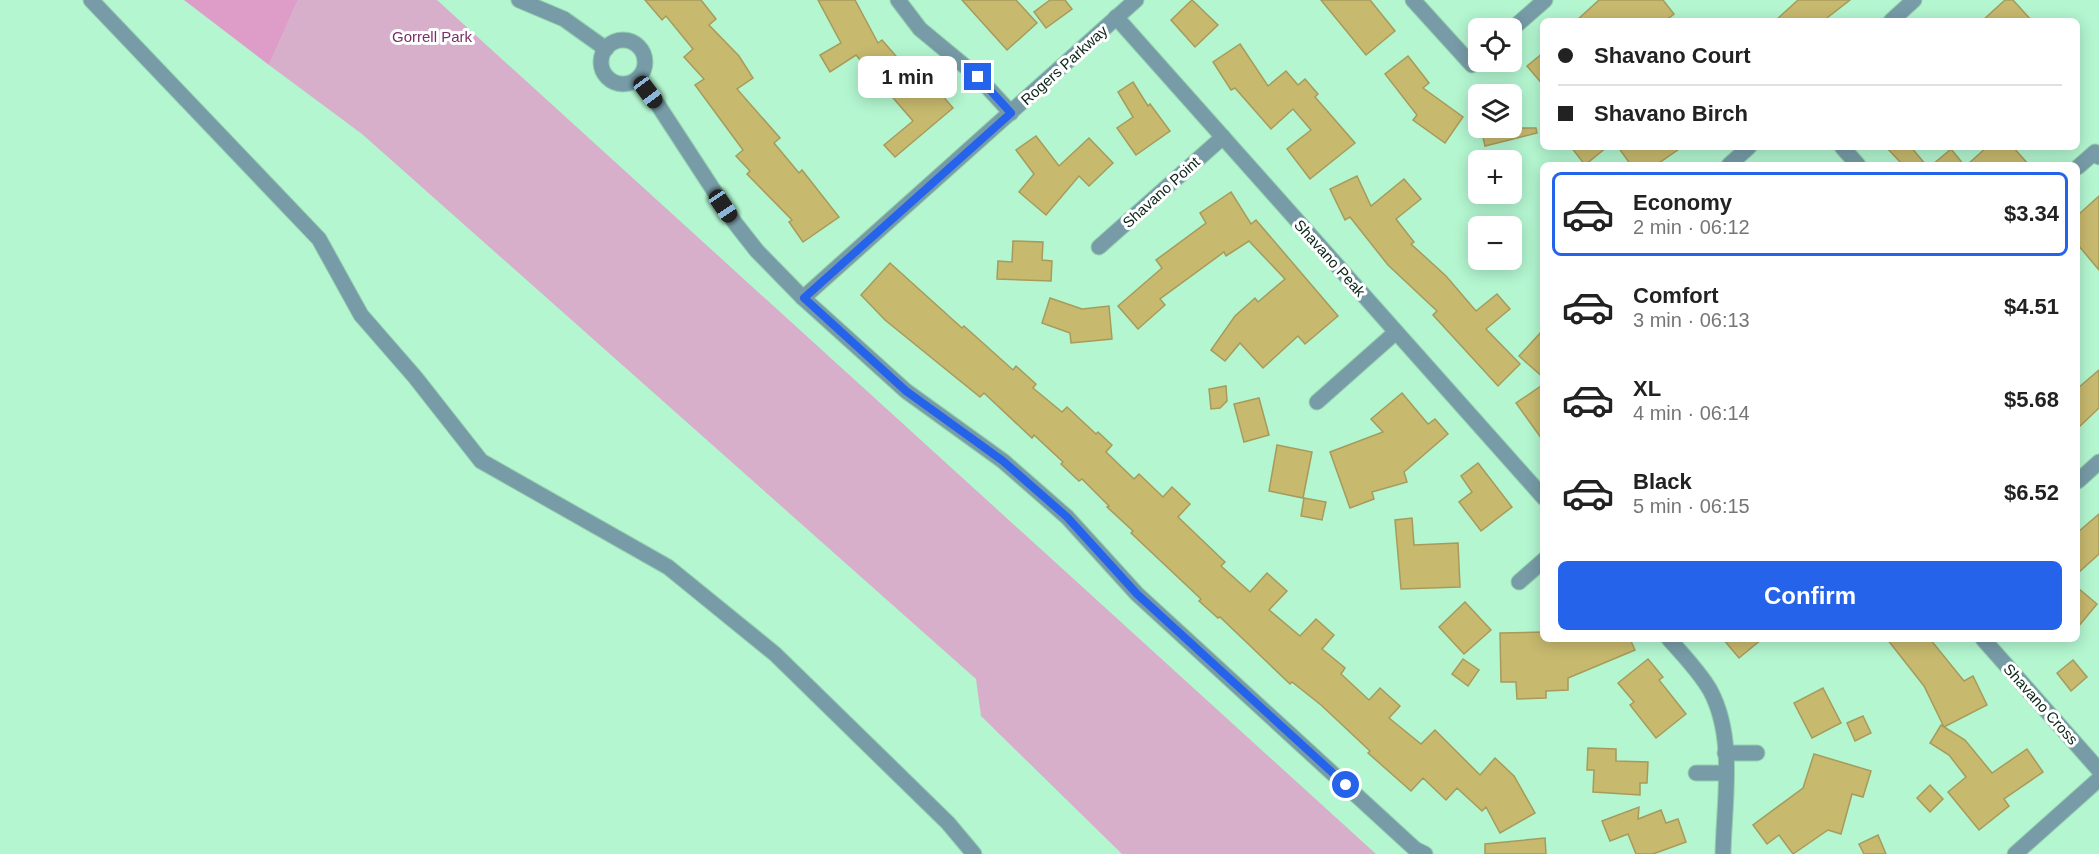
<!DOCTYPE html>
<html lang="en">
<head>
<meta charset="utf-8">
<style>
  :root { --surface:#fff; --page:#f2f2f2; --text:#222; --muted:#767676; --line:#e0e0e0; --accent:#2563eb }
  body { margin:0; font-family:Arial,sans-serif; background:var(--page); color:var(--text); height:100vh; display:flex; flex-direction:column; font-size:22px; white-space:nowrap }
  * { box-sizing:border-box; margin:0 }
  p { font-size:20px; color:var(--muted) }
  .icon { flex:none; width:33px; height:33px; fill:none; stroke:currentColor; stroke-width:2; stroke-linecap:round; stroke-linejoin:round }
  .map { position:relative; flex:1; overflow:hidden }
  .side { position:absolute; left:1540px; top:162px; width:540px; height:480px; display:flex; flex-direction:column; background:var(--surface); border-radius:9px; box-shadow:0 3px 15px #0003 }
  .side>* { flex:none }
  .guide { position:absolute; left:1540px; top:18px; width:540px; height:132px; border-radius:9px; box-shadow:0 3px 15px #0003; display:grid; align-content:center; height:132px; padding:0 18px; background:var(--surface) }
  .controls { position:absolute; left:1468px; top:18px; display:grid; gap:12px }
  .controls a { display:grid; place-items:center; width:54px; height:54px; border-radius:9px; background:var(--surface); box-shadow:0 3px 15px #0003; font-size:30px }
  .end { position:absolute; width:27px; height:27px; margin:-14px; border:8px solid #2563eb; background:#fff; box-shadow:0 0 0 3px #fff }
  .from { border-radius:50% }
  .bubble { position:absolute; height:42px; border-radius:9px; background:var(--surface); box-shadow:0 3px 15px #0003; font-size:20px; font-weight:800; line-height:42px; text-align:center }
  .car { position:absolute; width:18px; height:36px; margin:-18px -9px; border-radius:8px; box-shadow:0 0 4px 2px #0007; background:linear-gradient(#222 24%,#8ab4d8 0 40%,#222 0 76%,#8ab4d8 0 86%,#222 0) }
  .guide b { display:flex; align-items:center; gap:21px; height:57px; font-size:22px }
  .guide b+b { border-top:2px solid var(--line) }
  .guide i { width:15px; height:15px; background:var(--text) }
  ul { padding:10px 0 0; list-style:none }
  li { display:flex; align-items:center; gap:18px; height:84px; margin:0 12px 9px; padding:0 6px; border:3px solid transparent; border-radius:9px }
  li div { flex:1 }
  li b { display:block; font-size:22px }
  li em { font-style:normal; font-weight:800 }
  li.active { border-color:var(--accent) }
  li>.icon { width:54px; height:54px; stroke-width:1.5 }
  .cta { display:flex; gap:12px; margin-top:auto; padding:12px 18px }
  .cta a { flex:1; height:69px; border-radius:9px; background:var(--accent); color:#fff; font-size:24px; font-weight:800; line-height:69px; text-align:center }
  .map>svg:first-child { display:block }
  .green { fill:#d8afca }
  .forest { fill:#de9cc8 }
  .building { fill:#c7b96e; stroke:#a79b5c; stroke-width:1.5 }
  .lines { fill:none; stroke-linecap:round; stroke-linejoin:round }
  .minor-casing { stroke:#94d0af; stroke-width:17 }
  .minor { stroke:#779ca7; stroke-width:15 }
  .route { stroke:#2563eb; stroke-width:8 }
  .labels { text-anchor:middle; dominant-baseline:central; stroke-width:6; stroke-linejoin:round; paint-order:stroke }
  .park-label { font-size:15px; fill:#7a2e66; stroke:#fff }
  .street-label { font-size:15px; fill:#092417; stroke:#fff }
</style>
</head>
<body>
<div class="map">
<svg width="2099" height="854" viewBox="0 0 2099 854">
  <rect width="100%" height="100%" fill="#b3f6d0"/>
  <!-- green -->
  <polygon class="green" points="298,0 437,0 1376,854 1122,854 981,716 976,679 362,134 269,65"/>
  <!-- forest -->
  <polygon class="forest" points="184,0 298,0 269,65"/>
  <!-- building -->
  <g class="building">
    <polygon points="645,0 701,0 716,19 709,25 739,56 753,78 737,89 780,138 774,143 799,173 802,170 839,217 803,242 789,222 792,220 747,174 750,171 736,156 743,150 695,85 704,79 684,57 693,49 666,16 662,20"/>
    <polygon points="818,0 855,0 878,43 882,40 921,85 928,79 953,108 895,157 884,145 913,121 856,55 830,72 820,55 841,43"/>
    <polygon points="962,0 1016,0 1037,23 1007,50"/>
    <polygon points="1050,0 1065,0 1072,9 1046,28 1034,12"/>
    <polygon points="1192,0 1218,25 1195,47 1171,20"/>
    <polygon points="1321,0 1370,0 1395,31 1366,55"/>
    <polygon points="1599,0 1663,0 1674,14 1665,21 1576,21"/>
    <polygon points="1798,0 1850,0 1823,21 1775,21"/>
    <polygon points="2005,0 2013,0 2032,21 1982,21"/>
    <polygon points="1240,44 1268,86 1286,71 1298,85 1305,79 1318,94 1315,97 1355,143 1310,179 1287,149 1311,130 1293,109 1271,129 1235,88 1231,90 1213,62"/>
    <polygon points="1544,52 1544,86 1527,66"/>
    <polygon points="1408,56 1429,83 1423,88 1463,117 1445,143 1413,120 1417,115 1385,74"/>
    <polygon points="1133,82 1148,106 1150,104 1170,131 1136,155 1117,128 1133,117 1118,92"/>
    <polygon points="1481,128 1536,128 1537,133 1485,146"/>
    <polygon points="1036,136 1059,166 1089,138 1113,163 1089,186 1079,176 1046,215 1019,192 1034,174 1016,150"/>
    <polygon points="1571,147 1607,147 1585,165"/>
    <polygon points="1618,147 1682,147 1656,165 1631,165"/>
    <polygon points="1886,147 1911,147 1926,165 1903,165"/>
    <polygon points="1987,147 2013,147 2029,165 1967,165"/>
    <polygon points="1951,149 1964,165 1932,165"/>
    <polygon points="1357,176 1371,206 1404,179 1421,199 1396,219 1414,242 1411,244 1446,276 1476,311 1497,294 1510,309 1486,329 1520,364 1498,386 1433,315 1437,311 1388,265 1350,217 1345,220 1330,189"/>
    <polygon points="1231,192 1251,224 1256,220 1338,316 1305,344 1298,336 1263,368 1240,343 1225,361 1211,350 1235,316 1255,298 1258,302 1285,279 1249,241 1226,256 1224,252 1160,299 1165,305 1138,329 1118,306 1162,268 1156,260 1206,223 1200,213"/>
    <polygon points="2099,196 2099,270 2078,245 2078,215"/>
    <polygon points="1013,241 1043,242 1042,260 1052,261 1051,281 997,279 998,261 1012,262"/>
    <polygon points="890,263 962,328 964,326 1013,370 1016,366 1036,384 1033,388 1062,412 1067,407 1096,434 1098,432 1112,445 1106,452 1134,479 1139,474 1163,497 1172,487 1190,504 1178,517 1225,562 1221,566 1250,592 1267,573 1287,591 1269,610 1300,636 1316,619 1334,635 1322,649 1345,668 1341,674 1369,700 1380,688 1400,706 1389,718 1421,744 1435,730 1480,775 1495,758 1514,776 1535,813 1500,833 1486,807 1482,811 1457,788 1446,800 1423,778 1411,791 1368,753 1370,751 1321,705 1292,682 1290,684 1220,617 1218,618 1199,601 1201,599 1131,533 1133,531 1107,507 1109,506 1082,479 1079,481 1061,464 1063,462 1034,435 1032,438 984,393 980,397 885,320 861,295"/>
    <polygon points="1050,298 1082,309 1109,306 1112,339 1071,343 1070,333 1042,323"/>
    <polygon points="1544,329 1544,378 1519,356"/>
    <polygon points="2099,370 2099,408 2078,428 2078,388"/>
    <polygon points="1544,384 1544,442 1516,403"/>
    <polygon points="1226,386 1227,401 1220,408 1211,409 1209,389"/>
    <polygon points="1402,393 1428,424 1435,419 1448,434 1404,472 1407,482 1372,492 1374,499 1350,508 1330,452 1383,432 1371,419"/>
    <polygon points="1259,398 1269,435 1244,442 1234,404"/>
    <polygon points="1277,445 1312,452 1303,498 1269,491"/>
    <polygon points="1478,463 1512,507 1481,531 1459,502 1472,492 1461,476"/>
    <polygon points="1304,498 1326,502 1322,520 1301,516"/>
    <polygon points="2099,514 2099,554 2078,573 2078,532"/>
    <polygon points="1412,518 1414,545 1458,543 1460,587 1401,589 1395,520"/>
    <polygon points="2078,588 2097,604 2078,627"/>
    <polygon points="1465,602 1491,630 1464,654 1439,627"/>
    <polygon points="1543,632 1543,639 1630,639 1635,650 1568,678 1568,690 1546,691 1546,698 1517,699 1516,682 1501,682 1500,633"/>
    <polygon points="1723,639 1762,639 1739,658"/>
    <polygon points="1887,639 1930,639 1964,681 1973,676 1987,705 1944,727 1924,686"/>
    <polygon points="1463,659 1479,670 1468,686 1452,674"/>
    <polygon points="1648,659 1663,677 1659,680 1686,714 1656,738 1630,705 1634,702 1618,683"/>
    <polygon points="2073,660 2087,677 2071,691 2057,673"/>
    <polygon points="1823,688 1841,723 1812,738 1794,703"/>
    <polygon points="1863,716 1871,733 1855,741 1847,723"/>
    <polygon points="1941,725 1965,740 1992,773 2027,749 2043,772 2004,799 2009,806 1979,830 1948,792 1966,777 1949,755 1930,743"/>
    <polygon points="1588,748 1616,749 1616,761 1648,762 1647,783 1640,783 1640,795 1593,792 1594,770 1587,770"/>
    <polygon points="1814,754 1871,771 1863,797 1852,794 1841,834 1828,830 1793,854 1779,835 1767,844 1753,825 1803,788"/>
    <polygon points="1930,785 1943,799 1930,812 1917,798"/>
    <polygon points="1639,807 1638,819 1661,810 1666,823 1678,819 1686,842 1653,854 1636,854 1628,834 1610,841 1602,821"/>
    <polygon points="1878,835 1886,854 1864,854 1859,844"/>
    <polygon points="1545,838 1546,854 1485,854 1485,844"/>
  </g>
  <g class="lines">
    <defs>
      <g id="minor">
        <polyline points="91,0 319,239 361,315 415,377 481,461 668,567 775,654 948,823 974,854"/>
        <polyline points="519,0 564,19 606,49"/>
        <polyline points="898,0 920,29 978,77 1011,113"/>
        <polyline points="1413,0 1472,65 1479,59"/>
        <polyline points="1116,17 1544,498"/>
        <polyline points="1891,21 1914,0"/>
        <polyline points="1512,29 1545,0"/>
        <circle cx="623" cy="62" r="22"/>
        <polyline points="638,79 658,105 735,223 757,251 803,298 906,391 1003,461 1067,517 1137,594 1415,849 1425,854"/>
        <polyline points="1842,147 1858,165"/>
        <polyline points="1729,165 1749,147"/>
        <polyline points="2078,167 2095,152 2099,157"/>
        <polyline points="1099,247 1223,137"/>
        <polyline points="803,298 1136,0"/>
        <polyline points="1317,402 1396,332"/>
        <polyline points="2078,481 2099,462"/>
        <polyline points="1519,582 1544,560"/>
        <path d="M1669 639C1683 655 1699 671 1710 690 1736 738 1724 801 1723 854"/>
        <polyline points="1983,639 2099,770"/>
        <polyline points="1725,753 1757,753"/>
        <polyline points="1696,773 1725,773"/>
        <polyline points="2015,854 2099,779"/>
      </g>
    </defs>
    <!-- minor casing -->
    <use href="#minor" class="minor-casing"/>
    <!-- minor -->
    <use href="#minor" class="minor"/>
  </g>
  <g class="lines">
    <!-- route -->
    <polyline class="route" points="978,77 1011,113 804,298 906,391 1003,461 1067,517 1137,594 1346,785"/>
  </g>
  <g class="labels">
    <!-- park labels -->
    <g class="park-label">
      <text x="432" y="36">Gorrell Park</text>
    </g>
    <!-- street labels -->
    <g class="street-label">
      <text transform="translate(1064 65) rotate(-42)">Rogers Parkway</text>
      <text transform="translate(1161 192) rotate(-42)">Shavano Point</text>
      <text transform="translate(1330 258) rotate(48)">Shavano Peak</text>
      <text transform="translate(2041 704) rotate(48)">Shavano Cross</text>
    </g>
  </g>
</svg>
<div class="controls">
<a><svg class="icon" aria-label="locate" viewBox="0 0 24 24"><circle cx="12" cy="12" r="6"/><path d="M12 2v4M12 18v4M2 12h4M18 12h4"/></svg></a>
<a><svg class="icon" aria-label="layers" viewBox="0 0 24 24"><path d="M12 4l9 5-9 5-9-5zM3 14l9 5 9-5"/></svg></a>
<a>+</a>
<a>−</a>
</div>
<i class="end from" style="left:1346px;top:785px"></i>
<i class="end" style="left:978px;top:77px"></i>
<div class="bubble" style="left:858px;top:56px;width:99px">1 min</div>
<i class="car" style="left:648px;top:92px;rotate:143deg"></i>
<i class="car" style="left:723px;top:206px;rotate:146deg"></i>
<div class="guide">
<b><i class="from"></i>Shavano Court</b>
<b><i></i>Shavano Birch</b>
</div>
<section class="side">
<ul>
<li class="active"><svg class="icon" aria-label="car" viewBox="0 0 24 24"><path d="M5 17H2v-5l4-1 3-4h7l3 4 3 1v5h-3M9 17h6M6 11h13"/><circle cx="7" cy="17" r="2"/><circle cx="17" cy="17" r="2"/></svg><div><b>Economy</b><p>2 min · 06:12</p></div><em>$3.34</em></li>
<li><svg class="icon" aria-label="car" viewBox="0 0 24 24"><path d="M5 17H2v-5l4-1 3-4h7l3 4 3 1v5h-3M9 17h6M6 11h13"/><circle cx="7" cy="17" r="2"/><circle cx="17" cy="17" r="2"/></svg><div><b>Comfort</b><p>3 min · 06:13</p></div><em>$4.51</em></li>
<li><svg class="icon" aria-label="car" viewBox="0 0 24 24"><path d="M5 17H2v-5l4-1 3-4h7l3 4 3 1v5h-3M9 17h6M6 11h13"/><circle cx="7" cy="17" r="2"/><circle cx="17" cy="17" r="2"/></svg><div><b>XL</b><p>4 min · 06:14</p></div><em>$5.68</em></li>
<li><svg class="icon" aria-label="car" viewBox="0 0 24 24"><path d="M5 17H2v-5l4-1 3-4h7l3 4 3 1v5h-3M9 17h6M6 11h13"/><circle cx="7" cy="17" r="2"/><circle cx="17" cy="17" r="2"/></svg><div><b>Black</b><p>5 min · 06:15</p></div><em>$6.52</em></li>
</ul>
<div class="cta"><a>Confirm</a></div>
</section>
</div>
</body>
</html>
